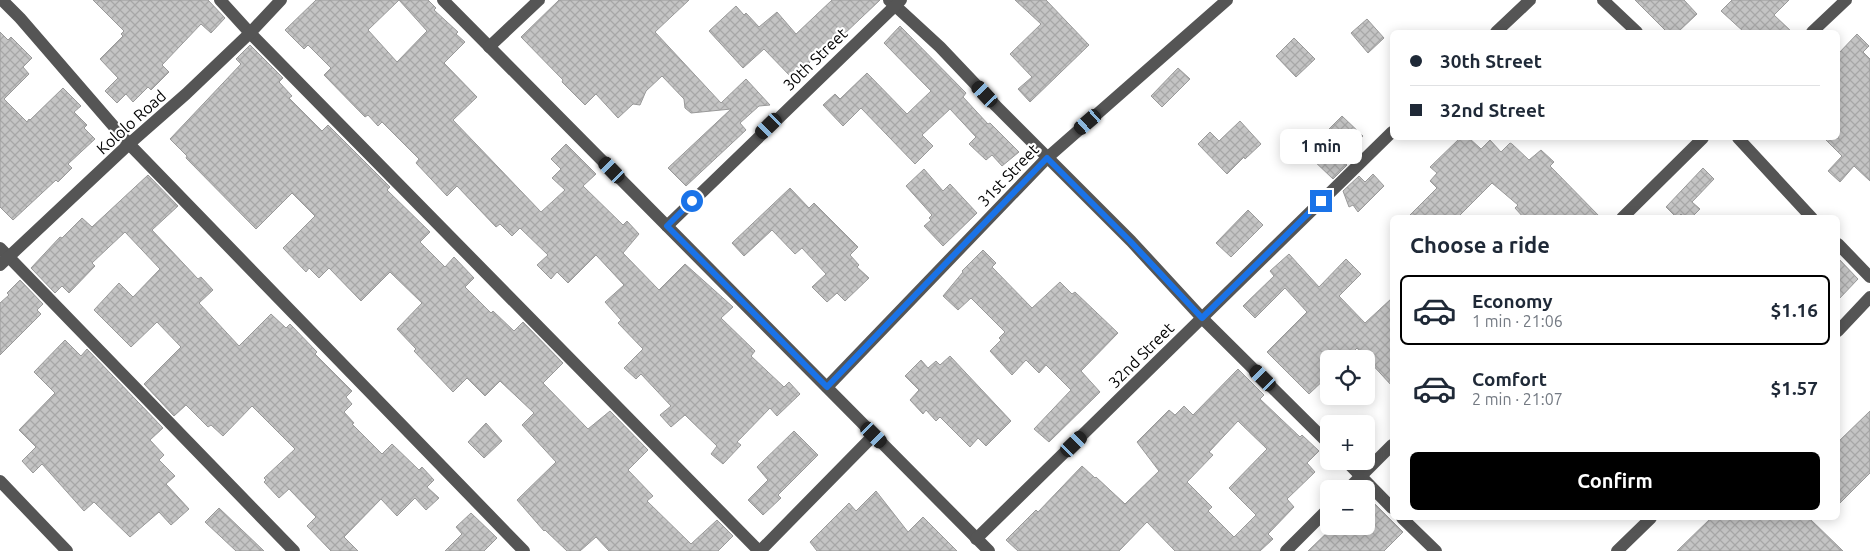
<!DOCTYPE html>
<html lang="en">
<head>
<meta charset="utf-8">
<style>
  :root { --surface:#fff; --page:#f6f6f7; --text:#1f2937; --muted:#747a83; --line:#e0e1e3; --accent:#000 }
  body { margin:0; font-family:Ubuntu,sans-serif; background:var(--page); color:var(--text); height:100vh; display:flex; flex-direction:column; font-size:19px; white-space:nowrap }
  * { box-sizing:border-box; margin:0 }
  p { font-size:16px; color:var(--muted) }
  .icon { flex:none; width:28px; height:28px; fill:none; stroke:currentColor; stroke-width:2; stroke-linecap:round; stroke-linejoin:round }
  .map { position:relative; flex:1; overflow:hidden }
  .panel { position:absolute; left:1390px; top:215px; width:450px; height:305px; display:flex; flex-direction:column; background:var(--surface); border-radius:8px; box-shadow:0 2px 12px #0003 }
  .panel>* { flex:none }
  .banner { position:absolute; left:1390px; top:30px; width:450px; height:110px; border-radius:8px; box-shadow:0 2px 12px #0003; display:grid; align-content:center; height:110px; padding:0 20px; background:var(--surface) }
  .fabs { position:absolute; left:1320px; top:350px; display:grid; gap:10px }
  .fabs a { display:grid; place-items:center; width:55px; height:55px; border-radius:8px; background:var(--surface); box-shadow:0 2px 12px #0003; font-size:25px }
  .end { position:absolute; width:22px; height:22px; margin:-11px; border:6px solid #1a73e8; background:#fff; box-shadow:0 0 0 2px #fff }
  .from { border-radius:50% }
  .bubble { position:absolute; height:35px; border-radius:8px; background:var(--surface); box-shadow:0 2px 12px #0003; font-size:16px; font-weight:700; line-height:35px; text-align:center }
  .car { position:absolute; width:15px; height:30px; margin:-15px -8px; border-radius:6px; box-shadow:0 0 4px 1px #0007; background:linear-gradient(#222 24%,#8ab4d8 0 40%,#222 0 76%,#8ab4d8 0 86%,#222 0) }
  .banner b { display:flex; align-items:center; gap:18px; height:48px; font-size:19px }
  .banner b+b { border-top:1px solid var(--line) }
  .banner i { width:12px; height:12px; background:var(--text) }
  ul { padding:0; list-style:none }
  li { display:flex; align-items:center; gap:15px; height:70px; margin:0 10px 8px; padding:0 10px; border:2px solid transparent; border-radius:8px }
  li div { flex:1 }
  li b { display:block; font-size:19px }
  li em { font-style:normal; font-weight:700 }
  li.current { border-color:var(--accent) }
  li>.icon { width:45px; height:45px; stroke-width:1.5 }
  h2 { padding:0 20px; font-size:22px; line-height:60px }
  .button { display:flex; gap:10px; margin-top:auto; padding:10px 20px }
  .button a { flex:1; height:58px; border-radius:8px; background:var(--accent); color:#fff; font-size:20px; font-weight:700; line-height:58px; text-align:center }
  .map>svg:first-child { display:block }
  .building { fill:url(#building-cross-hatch); stroke:#999; fill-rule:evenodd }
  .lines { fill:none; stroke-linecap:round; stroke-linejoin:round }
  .minor { stroke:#555; stroke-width:12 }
  .route { stroke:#1a73e8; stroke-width:6 }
  .labels { text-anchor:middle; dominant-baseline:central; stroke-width:4.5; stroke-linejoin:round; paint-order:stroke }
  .street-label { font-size:16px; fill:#000; stroke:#fff }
</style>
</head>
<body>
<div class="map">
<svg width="1870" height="551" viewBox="0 0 1870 551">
  <defs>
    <pattern id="building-cross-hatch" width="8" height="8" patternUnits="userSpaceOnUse" patternTransform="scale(1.25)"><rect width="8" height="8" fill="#c4c4c4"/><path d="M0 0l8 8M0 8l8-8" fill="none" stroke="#a7a7a7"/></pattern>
  </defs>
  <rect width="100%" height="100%" fill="#fff"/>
  <!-- building -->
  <g class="building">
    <polygon points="93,0 208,0 225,18 211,33 201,24 162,65 169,72 151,90 148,87 133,102 126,94 117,103 105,91 118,78 100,59 123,36 121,34 124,31"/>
    <path d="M316 0H428L436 8 434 10 458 32 456 34 465 42 444 63 477 97 453 120 541 212 565 190 552 178 561 169 551 159 566 144 596 174 583 186 623 225 627 221 639 234 623 253 659 290 685 264 733 307 721 318 755 351 751 356 784 387 789 382 800 394 777 416 770 408 737 442 741 445 723 464 711 454 717 446 685 415 671 427 660 415 671 406 641 374 636 379 624 368 643 349 618 323 621 320 605 302 624 285 596 255 568 283 557 272 551 279 537 265 548 255 520 228 512 236 500 224 496 227 457 186 447 196 416 163 419 159 382 122 378 126 368 115 365 117 324 75 331 68 308 45 304 49 285 30ZM399 0 427 31 397 62 368 30Z"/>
    <polygon points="559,0 689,0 655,32 721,103 746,79 770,105 759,106 740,123 746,130 686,186 668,168 731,109 691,113 685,108 684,99 662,76 646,91 640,105 633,104 618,118 596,94 585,105 562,82 563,80 521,37"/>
    <polygon points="832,0 880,0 822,55 820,52 793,79 764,49 743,68 709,31 736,6 744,15 746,13 759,27 777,12 796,34"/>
    <polygon points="1015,0 1046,0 1089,45 1030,102 1018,89 1032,77 1010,54 1041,24"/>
    <polygon points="1635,0 1684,0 1697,14 1678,32 1667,32"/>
    <polygon points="1732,0 1789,0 1774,15 1792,32 1744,32 1721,11"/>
    <polygon points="1367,19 1384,38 1368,53 1351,33"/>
    <polygon points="900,26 966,93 963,97 988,124 990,123 1019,152 1002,166 992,155 986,160 969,144 976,137 950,109 922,135 933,146 915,164 861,108 843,126 823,105 835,94 840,99 867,73 907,114 931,91 884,43"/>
    <polygon points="0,32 8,40 11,37 32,58 23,67 29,74 4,99 27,122 29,119 30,120 63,88 81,106 74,112 87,125 84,128 95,139 68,164 72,168 58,182 56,180 13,220 0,207"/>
    <polygon points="1857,34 1869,46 1863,52 1870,59 1870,181 1854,166 1840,182 1828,171 1842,156 1824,138 1838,138 1838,54"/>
    <polygon points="1294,38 1315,59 1296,77 1276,56"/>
    <polygon points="250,45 283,78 279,82 292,96 289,98 322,131 328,125 390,187 387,190 430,232 420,242 445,267 454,257 474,278 465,287 491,313 493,311 514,331 523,322 563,363 543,383 588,429 610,411 648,450 628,470 653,496 647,501 691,544 717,520 733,536 718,551 609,551 596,537 580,551 567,551 545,530 544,531 517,500 556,462 522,425 534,413 500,381 485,396 467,378 453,392 414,351 416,349 397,329 422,303 390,272 361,301 329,268 319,278 309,268 306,272 283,248 315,216 292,193 256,229 186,158 187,156 170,139 241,64 236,59"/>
    <polygon points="1178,68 1190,79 1162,107 1151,96"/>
    <polygon points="1342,116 1363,136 1341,159 1347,165 1333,179 1310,157 1327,139 1323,135"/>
    <polygon points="1240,121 1261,144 1245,159 1244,157 1227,174 1198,144 1210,132 1219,141"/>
    <polygon points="1460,138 1469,138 1481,149 1490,140 1501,152 1510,143 1512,144 1529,160 1541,150 1554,162 1550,166 1601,218 1524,218 1515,208 1518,205 1492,183 1457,218 1407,218 1437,188 1430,181 1437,173 1430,167"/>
    <polygon points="1703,168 1714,179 1692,202 1700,209 1691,218 1685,218 1681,214 1677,218 1666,207"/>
    <polygon points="924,169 943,191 950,184 977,213 943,246 924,226 931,220 929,218 932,215 906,186"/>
    <polygon points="1373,174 1384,186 1358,212 1353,205 1349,207 1343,191 1359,176 1365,182"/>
    <polygon points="148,175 178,206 152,230 198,279 201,277 213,290 199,303 239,346 271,314 286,328 290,324 317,352 315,354 352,391 346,397 352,404 344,412 354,423 352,424 382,454 392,444 419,470 422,467 434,480 427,487 439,498 426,510 415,498 397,516 381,499 344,537 358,551 331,551 307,526 316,517 289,489 279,498 264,482 266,480 264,478 295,449 252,406 223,436 211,425 208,427 186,405 174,416 144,384 181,347 157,322 131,347 94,310 119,283 133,297 160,269 125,232 92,263 95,266 69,293 62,286 55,293 31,268 60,237 62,238 82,218 92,227"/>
    <polygon points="790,188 809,208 814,203 858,247 850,255 859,265 857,267 869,278 845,301 837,293 827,302 812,287 826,274 802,248 795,254 772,230 744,256 732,243"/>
    <polygon points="1248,210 1263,225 1231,257 1216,243"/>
    <polygon points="983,250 996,263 992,267 1032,308 1060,282 1072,294 1075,292 1118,333 1081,371 1100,392 1049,442 1034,429 1071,390 1046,365 1039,373 1026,360 1012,375 990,351 1001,340 999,338 1005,332 971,298 958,310 943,296 963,272 962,271"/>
    <polygon points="1289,254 1319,287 1346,259 1361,274 1339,296 1365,323 1392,298 1392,386 1357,348 1346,359 1329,359 1329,375 1309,394 1267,352 1307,312 1285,288 1255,318 1243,306 1274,276 1270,271"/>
    <polygon points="1838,258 1858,279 1838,300"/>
    <polygon points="20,280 43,304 37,310 41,314 0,355 0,303 9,295 7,293"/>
    <polygon points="65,340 81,356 87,349 163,428 150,440 164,455 159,460 175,476 166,484 189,509 171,525 159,512 130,537 94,502 84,511 42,464 33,473 22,461 36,447 19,430 55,393 34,372"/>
    <polygon points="950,356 1011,421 986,446 978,438 970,447 940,417 936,421 926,410 923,414 910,400 919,390 905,376 921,360 928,368 936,361 940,365"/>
    <path d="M1238 369 1264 395 1260 399 1300 437 1302 435 1319 451 1307 463 1315 472 1287 499 1294 507 1268 534 1273 539 1260 551H1175L1147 522 1119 551H1018L1006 540 1036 510 1038 512 1082 466 1095 478 1096 477 1125 504 1159 471 1137 442 1169 410 1175 415 1184 406 1193 415ZM1238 421 1267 449 1229 488 1256 515 1234 537 1208 511 1212 507 1187 482 1213 455 1209 452Z"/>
    <polygon points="1870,411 1870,473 1838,505 1838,442"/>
    <polygon points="486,423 502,441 484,458 468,442"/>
    <polygon points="794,431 818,455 778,495 781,498 763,515 748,500 768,480 757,467"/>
    <polygon points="876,491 908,532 923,517 957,551 817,551 810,542 849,503 856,511"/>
    <polygon points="1366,495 1403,532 1384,551 1308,551 1334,526 1366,526"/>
    <polygon points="219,508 264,551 236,551 205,522"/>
    <polygon points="471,513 497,538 484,551 445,551 462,534 456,527"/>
    <polygon points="1711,518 1809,518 1843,551 1677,551"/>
  </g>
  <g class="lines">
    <!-- minor -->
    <g class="minor">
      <polyline points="2,0 20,18 129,144 524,551"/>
      <polyline points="220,0 250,33 759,551"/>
      <polyline points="443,0 989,551"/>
      <polyline points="889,0 940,47 996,106 1131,241 1202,318 1329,444"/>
      <polyline points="1603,0 1637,32"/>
      <polyline points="1496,32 1530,0"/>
      <polyline points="1812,32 1846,0"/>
      <polyline points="489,47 539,0"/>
      <polyline points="1738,138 1812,218"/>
      <polyline points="1622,218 1703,138"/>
      <polyline points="667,226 901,0"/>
      <polyline points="1838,244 1870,277"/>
      <polyline points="0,248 294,551"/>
      <polyline points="0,265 129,144 186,94 250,33 281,0"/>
      <polyline points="1838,331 1870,297"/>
      <polyline points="827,387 1047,158 1227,0"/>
      <polyline points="1346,461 1392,508"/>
      <polyline points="0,481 67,551"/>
      <polyline points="1348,489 1392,445"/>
      <polyline points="1402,518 1436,551"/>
      <polyline points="976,539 1392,132"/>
      <polyline points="760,551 874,435"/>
      <polyline points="1286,551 1329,508"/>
      <polyline points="1617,551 1651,518"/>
    </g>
  </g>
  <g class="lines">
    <!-- route -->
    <polyline class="route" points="692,201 667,226 827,387 1047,158 1130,241 1202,318 1321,201"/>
  </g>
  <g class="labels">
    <!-- street labels -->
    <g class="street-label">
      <text transform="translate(815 59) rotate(-44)">30th Street</text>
      <text transform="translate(131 122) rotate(-42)">Kololo Road</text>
      <text transform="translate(1008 175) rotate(-46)">31st Street</text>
      <text transform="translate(1141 355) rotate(-45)">32nd Street</text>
    </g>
  </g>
</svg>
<div class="fabs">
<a><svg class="icon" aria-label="locate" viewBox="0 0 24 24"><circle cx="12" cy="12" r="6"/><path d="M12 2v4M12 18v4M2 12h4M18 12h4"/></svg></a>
<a>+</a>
<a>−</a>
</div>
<i class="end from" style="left:692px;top:201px"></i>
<i class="end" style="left:1321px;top:201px"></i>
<div class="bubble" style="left:1280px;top:129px;width:82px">1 min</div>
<i class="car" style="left:985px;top:94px;rotate:317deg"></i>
<i class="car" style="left:1088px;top:122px;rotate:229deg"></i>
<i class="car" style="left:769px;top:126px;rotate:226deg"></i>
<i class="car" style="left:612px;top:170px;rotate:316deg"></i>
<i class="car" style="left:1263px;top:378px;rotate:315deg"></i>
<i class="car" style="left:874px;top:435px;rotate:135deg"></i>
<i class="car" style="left:1074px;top:444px;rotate:46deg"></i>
<div class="banner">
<b><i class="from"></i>30th Street</b>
<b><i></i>32nd Street</b>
</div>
<section class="panel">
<h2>Choose a ride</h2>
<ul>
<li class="current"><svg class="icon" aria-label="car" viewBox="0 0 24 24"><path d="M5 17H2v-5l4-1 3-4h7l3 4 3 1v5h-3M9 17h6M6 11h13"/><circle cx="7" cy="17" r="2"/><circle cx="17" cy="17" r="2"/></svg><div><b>Economy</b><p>1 min · 21:06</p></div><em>$1.16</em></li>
<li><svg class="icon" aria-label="car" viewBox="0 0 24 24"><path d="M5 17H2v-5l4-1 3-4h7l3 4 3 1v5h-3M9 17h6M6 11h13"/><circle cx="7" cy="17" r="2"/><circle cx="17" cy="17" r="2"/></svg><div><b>Comfort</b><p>2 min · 21:07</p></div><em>$1.57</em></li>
</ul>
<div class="button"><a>Confirm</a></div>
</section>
</div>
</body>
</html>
